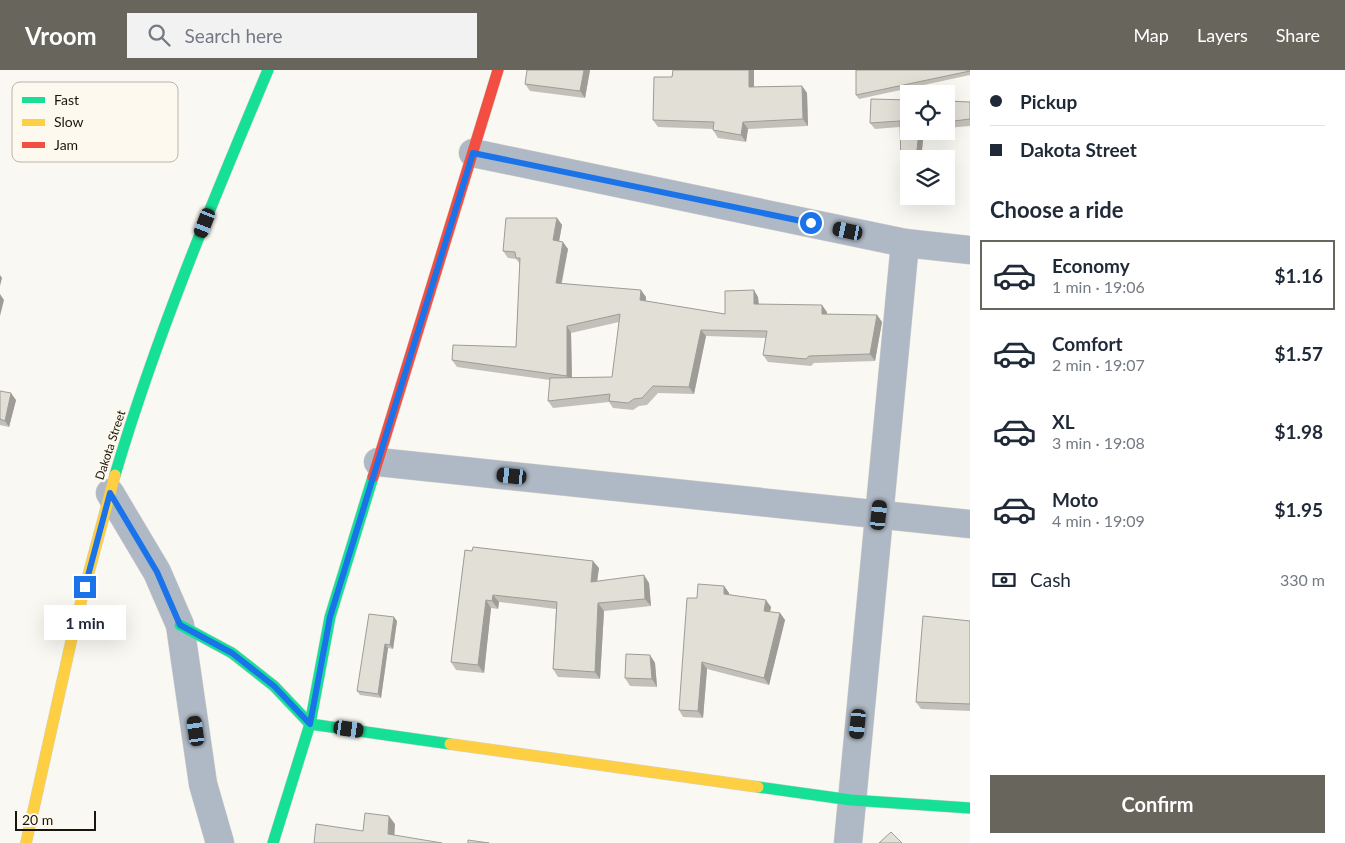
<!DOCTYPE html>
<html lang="en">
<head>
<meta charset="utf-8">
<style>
  :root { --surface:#fff; --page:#f2f2f3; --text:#1f2937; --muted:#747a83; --line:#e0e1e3; --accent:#68655c }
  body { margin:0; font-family:Lato,sans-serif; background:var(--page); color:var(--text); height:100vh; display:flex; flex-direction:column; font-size:19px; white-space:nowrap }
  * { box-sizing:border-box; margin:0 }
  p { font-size:16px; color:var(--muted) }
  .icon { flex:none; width:28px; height:28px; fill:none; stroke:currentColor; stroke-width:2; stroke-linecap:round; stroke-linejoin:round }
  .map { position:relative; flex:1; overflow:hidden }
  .side { display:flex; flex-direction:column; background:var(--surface); width:375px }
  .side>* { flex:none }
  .top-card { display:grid; align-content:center; height:110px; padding:0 20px; background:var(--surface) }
  .tools { position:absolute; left:900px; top:15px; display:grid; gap:10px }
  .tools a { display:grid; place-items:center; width:55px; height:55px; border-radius:0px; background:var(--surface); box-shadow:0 5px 20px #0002; font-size:25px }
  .scale { position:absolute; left:15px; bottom:12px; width:81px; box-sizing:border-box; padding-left:5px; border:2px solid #1a160c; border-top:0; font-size:14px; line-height:18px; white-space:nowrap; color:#1a160c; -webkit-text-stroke:4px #fef9ee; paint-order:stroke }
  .end { position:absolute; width:22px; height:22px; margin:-11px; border:6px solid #1a73e8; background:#fff; box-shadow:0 0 0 2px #fff }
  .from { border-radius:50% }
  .bubble { position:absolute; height:35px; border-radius:0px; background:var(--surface); box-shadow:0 5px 20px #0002; font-size:16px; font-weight:700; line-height:35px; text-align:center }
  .car { position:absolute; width:15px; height:30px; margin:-15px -8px; border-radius:6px; box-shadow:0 0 4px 1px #0007; background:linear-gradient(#222 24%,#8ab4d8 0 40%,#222 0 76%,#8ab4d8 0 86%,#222 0) }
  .top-card b { display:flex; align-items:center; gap:18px; height:48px; font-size:19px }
  .top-card b+b { border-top:1px solid var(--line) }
  .top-card i { width:12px; height:12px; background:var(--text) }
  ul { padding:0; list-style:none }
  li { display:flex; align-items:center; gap:15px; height:70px; margin:0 10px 8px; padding:0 10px; border:2px solid transparent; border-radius:0px }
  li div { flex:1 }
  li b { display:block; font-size:19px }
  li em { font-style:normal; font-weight:700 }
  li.on { border-color:var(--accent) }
  li>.icon { width:45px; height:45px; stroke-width:1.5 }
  h2 { padding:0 20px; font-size:22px; line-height:60px }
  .pay { display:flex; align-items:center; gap:12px; height:55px; padding:0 20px; font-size:19px }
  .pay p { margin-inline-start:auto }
  .primary-button { display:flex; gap:10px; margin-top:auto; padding:10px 20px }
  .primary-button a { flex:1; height:58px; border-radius:0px; background:var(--accent); color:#fff; font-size:20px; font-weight:700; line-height:58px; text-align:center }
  header { display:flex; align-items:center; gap:30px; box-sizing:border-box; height:70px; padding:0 25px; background:var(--accent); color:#fff }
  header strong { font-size:24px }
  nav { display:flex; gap:28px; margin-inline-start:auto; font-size:18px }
  .search { width:350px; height:45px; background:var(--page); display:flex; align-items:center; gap:12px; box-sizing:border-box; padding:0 18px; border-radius:0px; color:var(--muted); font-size:19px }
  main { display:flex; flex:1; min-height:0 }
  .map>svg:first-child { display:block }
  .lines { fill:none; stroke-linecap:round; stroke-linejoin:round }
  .street-casing { stroke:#d5d3ce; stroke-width:29 }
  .fast-casing { stroke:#d5d3ce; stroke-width:12 }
  .slow-casing { stroke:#d5d3ce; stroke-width:12 }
  .jam-casing { stroke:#d5d3ce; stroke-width:12 }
  .street { stroke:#afb9c5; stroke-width:28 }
  .fast { stroke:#16e098; stroke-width:11 }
  .slow { stroke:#ffcf43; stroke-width:11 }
  .jam { stroke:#f24e42; stroke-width:11 }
  .wall { fill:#c2c0b9; fill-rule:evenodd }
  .shaded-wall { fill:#9e9c96 }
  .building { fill:#e2dfd7; stroke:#9e9c96 }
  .route { stroke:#1a73e8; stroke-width:6 }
  .labels { text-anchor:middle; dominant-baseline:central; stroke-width:5; stroke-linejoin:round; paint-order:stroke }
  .street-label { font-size:12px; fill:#1a160c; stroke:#fef9ee }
  .key { fill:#fef9ee; stroke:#bab5aa; stroke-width:1 }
  .key-label { font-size:14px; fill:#1a160c }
</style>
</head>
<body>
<header>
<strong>Vroom</strong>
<div class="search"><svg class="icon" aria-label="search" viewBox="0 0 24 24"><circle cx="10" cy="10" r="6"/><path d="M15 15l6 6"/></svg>Search here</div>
<nav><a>Map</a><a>Layers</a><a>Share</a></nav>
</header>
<main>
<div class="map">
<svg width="970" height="773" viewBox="0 0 970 773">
  <rect width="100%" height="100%" fill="#faf8f2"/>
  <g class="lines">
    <defs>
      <g id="street">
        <polyline points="473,83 905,173 970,180"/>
        <polyline points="378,392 970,454"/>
        <polyline points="110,423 157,502 180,555 203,714 220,773"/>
        <polyline points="848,773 905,173"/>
      </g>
      <g id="fast">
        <path d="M115 405C156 266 212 133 268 0"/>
        <polyline points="180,555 232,583 274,616 310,654 450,674"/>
        <polyline points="758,717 851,730 970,738"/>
        <polyline points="273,773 310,654 330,547 373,407"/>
      </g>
      <g id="slow">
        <polyline points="450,674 758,717"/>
        <polyline points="26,773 75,554 115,405"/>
      </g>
      <polyline id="jam" points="373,407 498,0"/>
    </defs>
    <!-- street casing -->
    <use href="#street" class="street-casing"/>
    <!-- fast casing -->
    <use href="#fast" class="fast-casing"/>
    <!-- slow casing -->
    <use href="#slow" class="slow-casing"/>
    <!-- jam casing -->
    <use href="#jam" class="jam-casing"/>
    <!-- street -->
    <use href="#street" class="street"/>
    <!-- fast -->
    <use href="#fast" class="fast"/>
    <!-- slow -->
    <use href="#slow" class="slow"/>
    <!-- jam -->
    <use href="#jam" class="jam"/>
  </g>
  <!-- wall -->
  <g class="wall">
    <polygon points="590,0 585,28 530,21 525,14"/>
    <polygon points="673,0 754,0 754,17 802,16 807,23 808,56 748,59 746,72 718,68 713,60 713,59 658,57 653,50 672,7"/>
    <polygon points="970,0 970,5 859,29 856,25"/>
    <polygon points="909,30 909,61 924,61 921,89 909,89 909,103 905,102 901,96 900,57 875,59 870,53"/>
    <polygon points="946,31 970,32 970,56 946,58"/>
    <path d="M557 148 562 155 559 171 568 179 562 213 646 227V231L725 244 758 227 759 234 827 242V244L877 245 882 252 875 291 814 293 811 296 768 292 763 285 766 268 706 266 694 324 658 323 647 335 639 336 633 340 613 338 609 332 553 338 548 331 550 310 457 297 452 290 516 277 520 194 516 189 508 188 503 181ZM619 252 612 307 572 308 571 263Z"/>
    <polygon points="0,321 16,330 9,357 0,355"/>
    <polygon points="465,480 599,498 597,511 649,513 651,536 604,541 600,609 558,607 553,599 556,539 499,532 498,539 491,538 484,603 456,600 451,592"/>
    <polygon points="724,516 729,523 729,524 771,537 770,542 780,543 785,550 769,615 707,599 703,648 683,647 679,640 697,528"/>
    <polygon points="397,551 393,579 388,578 381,628 360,625 357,621"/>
    <polygon points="970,551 970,641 921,639 916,632"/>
    <polygon points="650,585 655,593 657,617 630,616 625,608"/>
  </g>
  <!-- shaded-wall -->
  <g class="shaded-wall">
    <polygon points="584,0 590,0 585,28 580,21"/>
    <polygon points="749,0 754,0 754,24 749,17"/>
    <polygon points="802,16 807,23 808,56 803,49"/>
    <polygon points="743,52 748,59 746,72 741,65"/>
    <polygon points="919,61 924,61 921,89 916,89"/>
    <polygon points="557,148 562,155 558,177 553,170"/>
    <polygon points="563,172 568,179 560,219 556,213"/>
    <polygon points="0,205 2,208 0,216"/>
    <polygon points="641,220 646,227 645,237 640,230"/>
    <polygon points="754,220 758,227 759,241 754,234"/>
    <polygon points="0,224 4,230 0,246"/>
    <polygon points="822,235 827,242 826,251 822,244"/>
    <polygon points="877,245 882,252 875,291 870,284"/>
    <polygon points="567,256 571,263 572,313 567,306"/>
    <polygon points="701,260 706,266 694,324 689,317"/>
    <polygon points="11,323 16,330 9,357 5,351"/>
    <polygon points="593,491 599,498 596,519 591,512"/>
    <polygon points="644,505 649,513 651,536 645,529"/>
    <polygon points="724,516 729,523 729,530 724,524"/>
    <polygon points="493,525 499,532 498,539 492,531"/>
    <polygon points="486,530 491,538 484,603 478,595"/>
    <polygon points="766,530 771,537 769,548 764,541"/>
    <polygon points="598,533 604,541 600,609 595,602"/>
    <polygon points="780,543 785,550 769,615 764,608"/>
    <polygon points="394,547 397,551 393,579 390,575"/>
    <polygon points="385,574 388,578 381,628 378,624"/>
    <polygon points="650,585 655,593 657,617 652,609"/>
    <polygon points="702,592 707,599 703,648 698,641"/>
    <polygon points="389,746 395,754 394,773 388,764"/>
  </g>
  <!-- building -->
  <g class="building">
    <polygon points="527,0 584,0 580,21 525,14"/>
    <polygon points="673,0 749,0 749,17 802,16 803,49 743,52 741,65 713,60 714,52 653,50 654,7 672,7"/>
    <polygon points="856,0 970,0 970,1 856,25"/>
    <polygon points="871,29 909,30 909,61 919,61 916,89 909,89 909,97 901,96 900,51 870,53"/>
    <polygon points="946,31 970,32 970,49 946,52"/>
    <polygon points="506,148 557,148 553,170 563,172 556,213 641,220 640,230 725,244 725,221 754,220 754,234 822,235 822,244 877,245 870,284 809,286 806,289 763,285 767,261 701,260 689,317 653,316 642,328 634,329 628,333 609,331 610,324 548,331 550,308 612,307 620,244 567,256 567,306 452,290 453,275 516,277 520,188 516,188 515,182 503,181"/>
    <polygon points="0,321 11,323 5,351 0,349"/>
    <polygon points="473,477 593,491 591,512 644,505 645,529 598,533 595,602 553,599 557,532 493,525 492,531 486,530 478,595 451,592 465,480 472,481"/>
    <polygon points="698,514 724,516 724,524 766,530 764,541 780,543 764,608 702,592 698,641 679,640 687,528 697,528"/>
    <polygon points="369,544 394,547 390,575 385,574 378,624 357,621"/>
    <polygon points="923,546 970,551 970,634 916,632"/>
    <polygon points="626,584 650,585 652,609 625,608"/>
    <polygon points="365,743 389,746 388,764 442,773 314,773 316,754 363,761"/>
    <polygon points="891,762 902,773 879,773"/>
    <polygon points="468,770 489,773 468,773"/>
  </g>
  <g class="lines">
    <!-- route -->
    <polyline class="route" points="85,517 110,423 157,502 180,555 232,583 274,616 310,654 330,547 473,83 811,153"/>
  </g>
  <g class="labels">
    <!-- street labels -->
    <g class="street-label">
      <text transform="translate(110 375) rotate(-72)">Dakota Street</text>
    </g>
  </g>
  <!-- legend -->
  <rect x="12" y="12" width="166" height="80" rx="8" class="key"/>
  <rect x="22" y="27" width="23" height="6" fill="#16e098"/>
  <rect x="22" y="49" width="23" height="7" fill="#ffcf43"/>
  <rect x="22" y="72" width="23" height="6" fill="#f24e42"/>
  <g class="key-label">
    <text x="54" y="35">Fast</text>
    <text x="54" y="57">Slow</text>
    <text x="54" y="80">Jam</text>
  </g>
</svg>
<div class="tools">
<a><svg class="icon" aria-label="locate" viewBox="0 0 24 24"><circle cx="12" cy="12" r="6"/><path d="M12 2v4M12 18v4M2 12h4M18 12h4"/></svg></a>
<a><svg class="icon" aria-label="layers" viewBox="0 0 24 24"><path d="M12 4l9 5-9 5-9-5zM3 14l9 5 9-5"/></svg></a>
</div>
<div class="scale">20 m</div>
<i class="end from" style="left:811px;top:153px"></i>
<i class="end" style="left:85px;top:517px"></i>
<div class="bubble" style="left:44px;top:535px;width:82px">1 min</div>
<i class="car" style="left:205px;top:153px;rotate:201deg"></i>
<i class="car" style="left:848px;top:161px;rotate:282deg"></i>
<i class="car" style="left:512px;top:406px;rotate:276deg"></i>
<i class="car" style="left:879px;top:445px;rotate:6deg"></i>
<i class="car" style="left:858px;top:654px;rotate:186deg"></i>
<i class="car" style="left:349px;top:659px;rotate:98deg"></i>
<i class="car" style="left:196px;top:661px;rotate:352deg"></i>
</div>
<section class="side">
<div class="top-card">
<b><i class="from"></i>Pickup</b>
<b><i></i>Dakota Street</b>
</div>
<h2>Choose a ride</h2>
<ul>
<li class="on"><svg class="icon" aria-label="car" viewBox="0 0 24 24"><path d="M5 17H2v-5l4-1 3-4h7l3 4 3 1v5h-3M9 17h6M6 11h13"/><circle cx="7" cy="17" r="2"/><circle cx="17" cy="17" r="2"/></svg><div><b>Economy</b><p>1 min · 19:06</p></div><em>$1.16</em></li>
<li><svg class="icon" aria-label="car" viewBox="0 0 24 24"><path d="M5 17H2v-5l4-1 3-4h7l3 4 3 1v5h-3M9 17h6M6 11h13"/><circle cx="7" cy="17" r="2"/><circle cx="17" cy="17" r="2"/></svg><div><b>Comfort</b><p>2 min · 19:07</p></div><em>$1.57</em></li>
<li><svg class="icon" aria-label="car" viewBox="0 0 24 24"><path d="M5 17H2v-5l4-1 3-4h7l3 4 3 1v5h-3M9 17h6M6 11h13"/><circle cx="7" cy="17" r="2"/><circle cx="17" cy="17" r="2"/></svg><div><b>XL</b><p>3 min · 19:08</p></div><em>$1.98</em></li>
<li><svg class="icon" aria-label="car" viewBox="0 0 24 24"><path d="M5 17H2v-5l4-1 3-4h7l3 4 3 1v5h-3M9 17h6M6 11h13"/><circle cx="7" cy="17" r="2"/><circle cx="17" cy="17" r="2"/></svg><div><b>Moto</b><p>4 min · 19:09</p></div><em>$1.95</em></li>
</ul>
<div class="pay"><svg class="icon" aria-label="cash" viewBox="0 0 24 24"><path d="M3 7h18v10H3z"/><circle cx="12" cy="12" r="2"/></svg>Cash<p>330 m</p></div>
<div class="primary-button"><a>Confirm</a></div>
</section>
</main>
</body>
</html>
